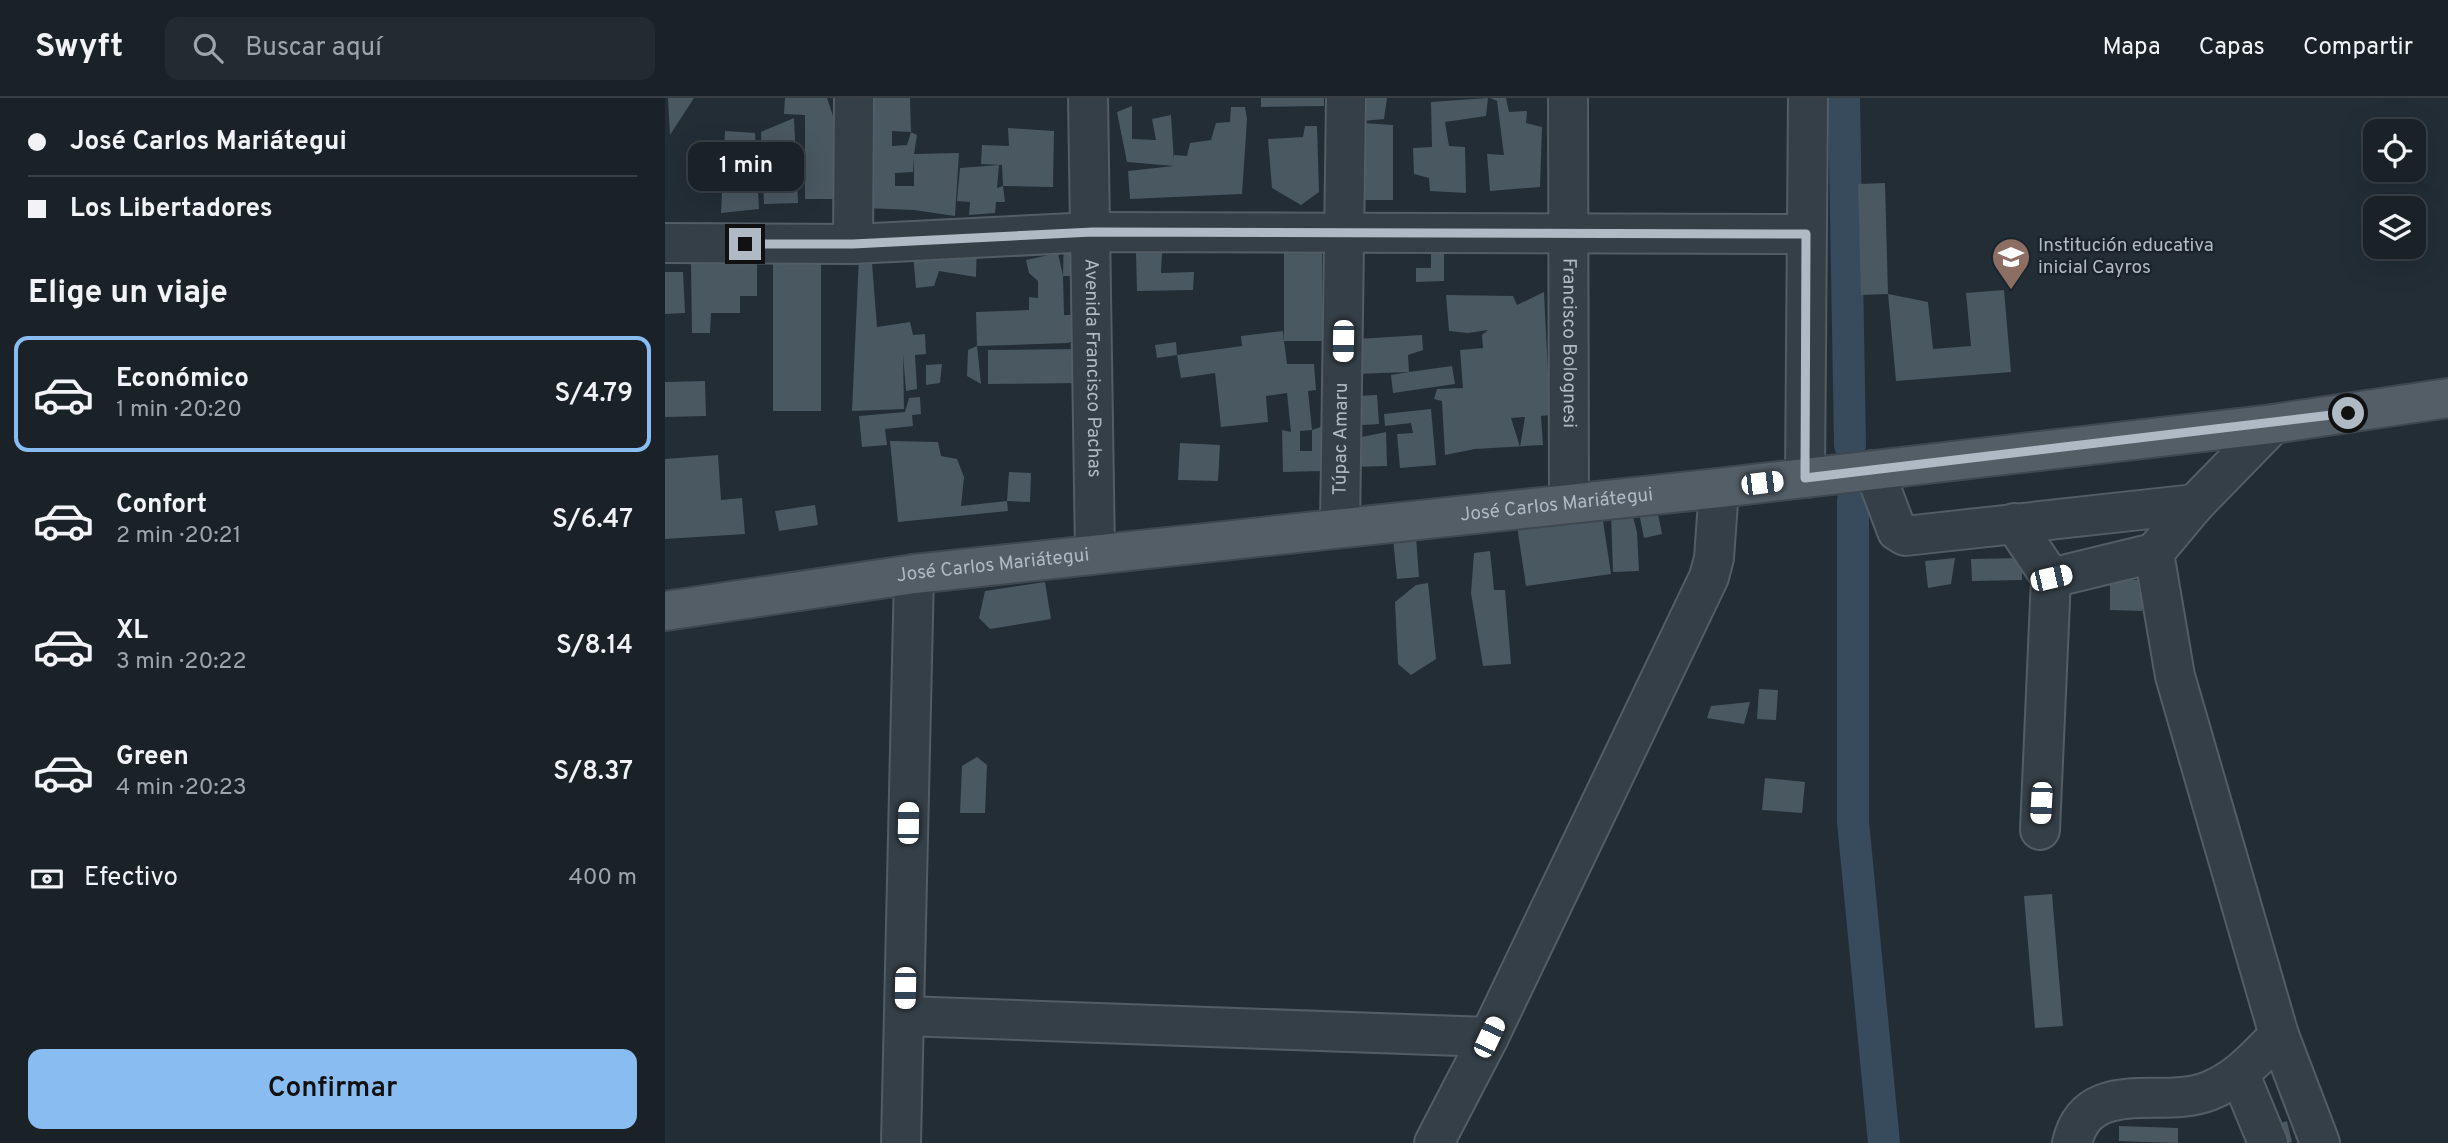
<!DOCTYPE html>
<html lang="es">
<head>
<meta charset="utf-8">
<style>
  :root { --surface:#1a2228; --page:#232a30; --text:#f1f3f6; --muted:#9fa4a8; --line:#383f45; --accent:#89bcf0 }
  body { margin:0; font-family:Overpass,sans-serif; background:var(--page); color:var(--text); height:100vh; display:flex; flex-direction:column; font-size:26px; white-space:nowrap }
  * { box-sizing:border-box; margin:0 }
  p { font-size:23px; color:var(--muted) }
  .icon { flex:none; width:38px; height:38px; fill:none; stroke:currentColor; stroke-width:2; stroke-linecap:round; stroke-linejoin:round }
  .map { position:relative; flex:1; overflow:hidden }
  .drawer { display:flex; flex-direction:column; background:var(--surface); width:665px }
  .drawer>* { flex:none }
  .top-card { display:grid; align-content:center; height:154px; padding:0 28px; background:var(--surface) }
  .buttons { position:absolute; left:1698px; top:21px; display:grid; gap:14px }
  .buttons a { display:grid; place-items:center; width:63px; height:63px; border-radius:14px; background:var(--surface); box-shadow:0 7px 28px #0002,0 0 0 2px var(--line); font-size:35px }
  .end { position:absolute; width:32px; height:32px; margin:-16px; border:9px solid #b0bac4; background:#111; box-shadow:0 0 0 4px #111 }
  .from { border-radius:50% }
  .bubble { position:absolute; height:49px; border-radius:14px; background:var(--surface); box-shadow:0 7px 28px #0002,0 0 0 2px var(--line); font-size:23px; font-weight:600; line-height:49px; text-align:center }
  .car { position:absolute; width:21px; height:42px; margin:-21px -10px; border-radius:9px; box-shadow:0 0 5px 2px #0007; background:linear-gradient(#fff 24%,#345 0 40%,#fff 0 76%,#345 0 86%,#fff 0) }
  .top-card b { display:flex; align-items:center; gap:24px; height:66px; font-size:26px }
  .top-card b+b { border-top:2px solid var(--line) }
  .top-card i { width:18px; height:18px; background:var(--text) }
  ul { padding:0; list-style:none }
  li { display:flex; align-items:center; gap:21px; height:116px; margin:0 14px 10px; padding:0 14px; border:4px solid transparent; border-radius:14px }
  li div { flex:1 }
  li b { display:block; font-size:26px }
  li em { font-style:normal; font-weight:600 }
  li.selected { border-color:var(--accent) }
  li>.icon { width:63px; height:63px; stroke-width:1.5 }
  h2 { padding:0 28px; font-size:32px; line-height:84px }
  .pay { display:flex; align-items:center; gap:18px; height:77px; padding:0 28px; font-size:26px }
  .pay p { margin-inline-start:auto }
  .primary-button { display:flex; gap:14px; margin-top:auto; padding:14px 28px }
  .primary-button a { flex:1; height:80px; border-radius:14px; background:var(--accent); color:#111; font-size:28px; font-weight:600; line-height:80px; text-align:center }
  header { display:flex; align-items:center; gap:42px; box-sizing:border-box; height:98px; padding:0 35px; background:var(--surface); border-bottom:2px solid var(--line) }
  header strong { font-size:33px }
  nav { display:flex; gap:38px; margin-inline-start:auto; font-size:24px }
  .search { width:490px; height:63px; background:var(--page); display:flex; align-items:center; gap:18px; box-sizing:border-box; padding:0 24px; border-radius:14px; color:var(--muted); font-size:26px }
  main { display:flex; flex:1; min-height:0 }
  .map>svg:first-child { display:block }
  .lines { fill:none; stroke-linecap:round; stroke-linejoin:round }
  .canal { stroke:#374b5c; stroke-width:32 }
  .building { fill:#4a5862; fill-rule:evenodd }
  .minor-casing { stroke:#535d65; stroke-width:42 }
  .major-casing { stroke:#3f4851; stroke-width:42 }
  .minor { stroke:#353f47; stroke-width:38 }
  .major { stroke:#535e67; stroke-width:38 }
  .route { stroke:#b0bac4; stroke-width:9 }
  .labels { text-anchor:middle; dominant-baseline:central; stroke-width:5; stroke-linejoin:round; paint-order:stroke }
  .poi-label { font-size:19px; fill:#b0bac4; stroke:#1b242c; text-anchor:start }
  .street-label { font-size:19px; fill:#b0bac4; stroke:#1b242c }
</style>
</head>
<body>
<header>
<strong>Swyft</strong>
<div class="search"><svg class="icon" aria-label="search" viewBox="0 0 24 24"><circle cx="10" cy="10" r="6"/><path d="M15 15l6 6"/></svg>Buscar aquí</div>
<nav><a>Mapa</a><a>Capas</a><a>Compartir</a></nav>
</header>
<main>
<section class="drawer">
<div class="top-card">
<b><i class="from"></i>José Carlos Mariátegui</b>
<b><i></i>Los Libertadores</b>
</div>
<h2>Elige un viaje</h2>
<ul>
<li class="selected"><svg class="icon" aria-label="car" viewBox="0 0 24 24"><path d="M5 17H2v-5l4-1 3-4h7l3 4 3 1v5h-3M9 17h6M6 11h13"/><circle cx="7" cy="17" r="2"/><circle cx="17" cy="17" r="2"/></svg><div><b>Económico</b><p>1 min · 20:20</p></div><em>S/4.79</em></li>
<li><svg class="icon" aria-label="car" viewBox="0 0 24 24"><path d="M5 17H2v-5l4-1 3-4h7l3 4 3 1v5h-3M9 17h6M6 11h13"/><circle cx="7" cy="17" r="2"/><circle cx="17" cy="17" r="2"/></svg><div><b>Confort</b><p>2 min · 20:21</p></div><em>S/6.47</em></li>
<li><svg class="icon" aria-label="car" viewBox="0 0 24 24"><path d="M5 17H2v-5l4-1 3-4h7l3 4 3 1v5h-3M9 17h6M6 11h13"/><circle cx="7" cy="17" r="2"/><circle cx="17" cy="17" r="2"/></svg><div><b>XL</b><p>3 min · 20:22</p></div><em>S/8.14</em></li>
<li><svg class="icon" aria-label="car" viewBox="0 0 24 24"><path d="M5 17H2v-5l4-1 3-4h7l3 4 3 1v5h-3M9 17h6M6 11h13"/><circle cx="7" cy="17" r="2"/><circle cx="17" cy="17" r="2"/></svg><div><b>Green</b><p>4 min · 20:23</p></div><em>S/8.37</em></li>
</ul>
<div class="pay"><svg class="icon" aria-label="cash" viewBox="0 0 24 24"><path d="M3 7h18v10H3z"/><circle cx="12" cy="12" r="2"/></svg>Efectivo<p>400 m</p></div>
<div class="primary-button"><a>Confirmar</a></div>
</section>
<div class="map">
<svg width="1783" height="1045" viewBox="0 0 1783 1045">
  <rect width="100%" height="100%" fill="#222d36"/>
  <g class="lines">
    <!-- canal -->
    <g class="canal">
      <polyline points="1179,0 1185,347"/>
      <polyline points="1188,403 1188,724 1219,1045"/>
    </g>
  </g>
  <!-- building -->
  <g class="building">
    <polygon points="3,0 29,0 5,37"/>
    <polygon points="120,0 162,0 168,18 170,0 183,15 168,18 168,101 140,101 140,17 119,16"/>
    <path d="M201 0H245L246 34 252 37 249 56 294 55 290 118 249 112 199 110ZM227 33 246 34 242 47 227 48ZM249 59V88H230V75L248 74Z"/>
    <polygon points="596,0 659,0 659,8 596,9"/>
    <polygon points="699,0 722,0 719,21 698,23"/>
    <polygon points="823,0 821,18 780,24 784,48 800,49 801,95 765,93 764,80 749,76 748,50 767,49 766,4"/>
    <polygon points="825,0 841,0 844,14 862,13 861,25 877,29 875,89 825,93 822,56 839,57 832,3"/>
    <polygon points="467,8 467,41 491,42 487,21 506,17 509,64 509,57 522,58 525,45 546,42 551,25 565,24 566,9 580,9 582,21 577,96 465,101 463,73 509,68 462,64 452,14"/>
    <polygon points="129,20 133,105 99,106 96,34"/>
    <polygon points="697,25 728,27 728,102 700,102"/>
    <polygon points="640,28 652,28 654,94 636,107 607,90 603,41 638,39"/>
    <polygon points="343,30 389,33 388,89 338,88 340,104 331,104 330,115 304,117 305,104 292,103 295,70 334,67 332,90 338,88 337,67 316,66 317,47 344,48"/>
    <polygon points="60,33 90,35 94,111 56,115"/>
    <polygon points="1220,85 1223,196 1263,204 1268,251 1306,248 1301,195 1339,192 1346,274 1231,283 1223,196 1196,197 1193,86"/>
    <polygon points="399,136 417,178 398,178 399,217 413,217 414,240 403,245 312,248 311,214 364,212 364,199 373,200 373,183 364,175 361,162 393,155 398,178"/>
    <polygon points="312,141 311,179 274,173 269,188 251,190 247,145"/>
    <polygon points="766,149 779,150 779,183 751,184 751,170 766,170"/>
    <polygon points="206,152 212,229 245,224 248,237 260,236 261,256 250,257 252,291 241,293 238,257 239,311 187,313 194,158"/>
    <polygon points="619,153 657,154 657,212 668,215 669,243 619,243 622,266 649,266 651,292 643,293 647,332 635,333 635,353 647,353 647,332 656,329 657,373 618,374 617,332 626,334 622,295 601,298 603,324 556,329 550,275 516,280 512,257 577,248 576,238 618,233 619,243"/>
    <polygon points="471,155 497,155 496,175 529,174 528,192 472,193"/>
    <rect x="108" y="164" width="48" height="149"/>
    <polygon points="92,165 92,198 75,198 75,215 46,215 45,235 27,235 26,166"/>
    <polygon points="0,174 18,174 20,215 0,216"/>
    <path d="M879 194 885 317 876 318 878 347 810 351 780 357 777 303 769 301 772 291 798 290 795 252 818 250 817 237 823 232 803 235 784 233 781 197 848 198 852 207ZM860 319 855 349 846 320Z"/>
    <polygon points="757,237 758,252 743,257 744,274 787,268 790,286 728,295 726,277 744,274 689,276 692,241"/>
    <polygon points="511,244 512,257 492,260 490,247"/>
    <polygon points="312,248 316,286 302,278 303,252"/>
    <polygon points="416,251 417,285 323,286 323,252"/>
    <polygon points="277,266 275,285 261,287 261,267"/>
    <polygon points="40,283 41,318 0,319 0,284"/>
    <polygon points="712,297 714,326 698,327 691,322 690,298"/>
    <polygon points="255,299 256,316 247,317 248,328 220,331 222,347 197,349 194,318 240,314 244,300"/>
    <polygon points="766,311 771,367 735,370 732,336 748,335 746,325 720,328 719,316"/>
    <polygon points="721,334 722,368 688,369 687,341"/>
    <polygon points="225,343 273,344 276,358 292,361 299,379 296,408 342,403 343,413 233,424"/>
    <polygon points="515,345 555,347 553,383 513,382"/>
    <polygon points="53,357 56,402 77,400 80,436 0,441 0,361"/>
    <polygon points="344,374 366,375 365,404 342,403"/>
    <polygon points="150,407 153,427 114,433 110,413"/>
    <polygon points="992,411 997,436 979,440 974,415"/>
    <polygon points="967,415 972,434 974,473 948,474 946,416"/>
    <polygon points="937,416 946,476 861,488 852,428"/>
    <polygon points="751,439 754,479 732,481 728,440"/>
    <polygon points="825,453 829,492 840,492 846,566 818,568 806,495 809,455"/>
    <polygon points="1290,460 1286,486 1263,490 1260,463"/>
    <polygon points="1357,460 1357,482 1307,483 1306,461"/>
    <polygon points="1445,482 1477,482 1477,513 1445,512"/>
    <polygon points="380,484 386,521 325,531 314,520 320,493"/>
    <polygon points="763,485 771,561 746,577 733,566 730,504 751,487"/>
    <polygon points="1094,591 1113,592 1111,622 1092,621"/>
    <polygon points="1085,604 1079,626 1042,620 1046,608"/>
    <polygon points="312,659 322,667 320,715 295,715 297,668"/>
    <polygon points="1100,680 1140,684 1137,715 1097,712"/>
    <polygon points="1387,796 1398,928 1370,930 1359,798"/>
    <polygon points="1622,1023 1627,1044 1617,1045 1612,1026"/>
    <polygon points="1454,1028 1513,1030 1513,1045 1454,1043"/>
  </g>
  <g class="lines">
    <defs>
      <g id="minor">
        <path id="s1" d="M423 0 430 456"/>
        <path id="s2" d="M903 0 904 406"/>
        <polyline points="0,145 188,146 428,134 1141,136"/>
        <polyline points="188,146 189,0"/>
        <polyline points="1608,326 1530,406 1489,455 1510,578 1614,937 1655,1045"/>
        <polyline points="1209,372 1232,433 1240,438 1530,406"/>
        <polyline points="1140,380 1143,0"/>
        <polyline points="1349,425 1386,480 1375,732"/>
        <path id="s3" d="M675 430 681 0"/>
        <polyline points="1386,480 1489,455"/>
        <polyline points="239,918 824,939"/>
        <polyline points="1575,977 1603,1045"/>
        <polyline points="236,1045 249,476"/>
        <polyline points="769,1045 824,939 1044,479 1049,460 1054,390"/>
        <path d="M1407 1045C1423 977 1497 1012 1544 993 1574 981 1592 959 1614 937"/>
      </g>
      <g id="major">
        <path id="s4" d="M0 513 249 476 1054 390 1608 326 1783 300"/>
      </g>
    </defs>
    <!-- minor casing -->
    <use href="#minor" class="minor-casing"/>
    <!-- major casing -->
    <use href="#major" class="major-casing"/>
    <!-- minor -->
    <use href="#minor" class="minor"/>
    <!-- major -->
    <use href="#major" class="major"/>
  </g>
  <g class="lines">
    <!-- route -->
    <polyline class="route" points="80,146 188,146 428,134 1141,136 1140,380 1683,315"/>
  </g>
  <!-- icons -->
  <defs>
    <symbol id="school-pin" viewBox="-11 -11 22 30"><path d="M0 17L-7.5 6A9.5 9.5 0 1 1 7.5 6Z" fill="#8d6e63" stroke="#1b242c"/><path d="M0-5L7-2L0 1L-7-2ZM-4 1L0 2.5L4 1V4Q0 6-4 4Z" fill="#fff"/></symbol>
  </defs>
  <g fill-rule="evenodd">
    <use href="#school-pin" x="1324" y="137" width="44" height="60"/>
  </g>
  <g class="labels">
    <!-- poi labels -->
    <g class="poi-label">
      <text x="1373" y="148">Institución educativa<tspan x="1373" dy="22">inicial Cayros</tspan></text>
    </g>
    <!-- street labels -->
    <g class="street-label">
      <text stroke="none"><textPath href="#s2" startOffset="245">Francisco Bolognesi</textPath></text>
      <text stroke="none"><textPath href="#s1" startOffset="270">Avenida Francisco Pachas</textPath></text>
      <text stroke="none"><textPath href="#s3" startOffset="89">Túpac Amaru</textPath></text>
      <text stroke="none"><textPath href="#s4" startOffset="898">José Carlos Mariátegui</textPath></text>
      <text stroke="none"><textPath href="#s4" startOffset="331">José Carlos Mariátegui</textPath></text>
    </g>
  </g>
</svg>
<div class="buttons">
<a><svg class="icon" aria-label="locate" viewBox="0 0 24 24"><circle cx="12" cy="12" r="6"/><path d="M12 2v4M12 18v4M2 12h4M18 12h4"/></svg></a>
<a><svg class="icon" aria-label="layers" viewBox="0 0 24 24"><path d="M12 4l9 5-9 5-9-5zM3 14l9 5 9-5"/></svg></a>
</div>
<i class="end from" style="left:1683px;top:315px"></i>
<i class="end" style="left:80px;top:146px"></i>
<div class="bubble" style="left:23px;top:44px;width:116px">1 min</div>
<i class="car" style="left:678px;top:243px;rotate:181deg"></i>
<i class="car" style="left:1097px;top:385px;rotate:83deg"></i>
<i class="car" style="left:1386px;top:480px;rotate:77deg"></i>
<i class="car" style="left:1376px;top:705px;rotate:183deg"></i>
<i class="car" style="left:243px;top:725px;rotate:1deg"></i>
<i class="car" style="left:240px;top:890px;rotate:181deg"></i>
<i class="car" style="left:824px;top:939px;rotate:25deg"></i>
</div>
</main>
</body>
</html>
